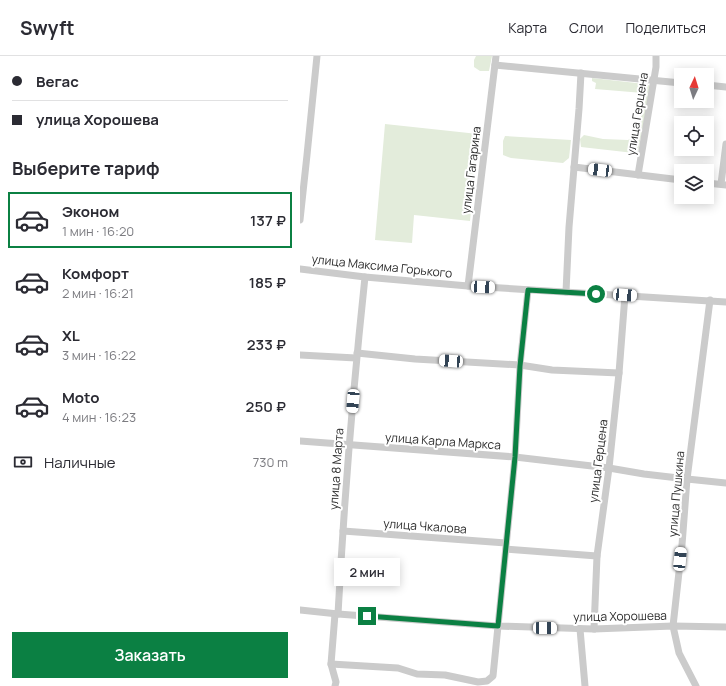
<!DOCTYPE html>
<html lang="ru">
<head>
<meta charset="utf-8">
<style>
  :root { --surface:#fff; --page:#f2f2f3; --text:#2b2b33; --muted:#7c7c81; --line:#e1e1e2; --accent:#0b8043 }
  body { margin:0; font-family:Manrope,sans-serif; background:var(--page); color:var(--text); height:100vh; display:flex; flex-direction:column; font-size:15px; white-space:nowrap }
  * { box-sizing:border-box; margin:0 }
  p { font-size:13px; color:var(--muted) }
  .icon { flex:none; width:22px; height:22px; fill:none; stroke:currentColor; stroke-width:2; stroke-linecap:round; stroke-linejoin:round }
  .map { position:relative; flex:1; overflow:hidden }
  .panel { display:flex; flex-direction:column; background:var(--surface); width:300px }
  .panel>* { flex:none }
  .top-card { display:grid; align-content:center; height:88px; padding:0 12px; background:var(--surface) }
  .needle { width:26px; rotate:4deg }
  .buttons { position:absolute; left:374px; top:12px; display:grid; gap:8px }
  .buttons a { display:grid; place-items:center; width:40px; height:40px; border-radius:0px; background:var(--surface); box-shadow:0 2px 10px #0003; font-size:20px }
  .end { position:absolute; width:18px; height:18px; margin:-9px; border:5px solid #0b8043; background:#fff; box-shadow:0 0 0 2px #fff }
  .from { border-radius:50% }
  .bubble { position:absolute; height:28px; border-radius:0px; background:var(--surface); box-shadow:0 2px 10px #0003; font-size:13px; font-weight:600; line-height:28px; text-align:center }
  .car { position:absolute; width:12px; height:24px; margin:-12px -6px; border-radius:5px; box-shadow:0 0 3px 1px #0007; background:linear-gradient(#fff 24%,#345 0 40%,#fff 0 76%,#345 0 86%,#fff 0) }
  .top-card b { display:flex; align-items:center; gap:14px; height:38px; font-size:15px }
  .top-card b+b { border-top:1px solid var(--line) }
  .top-card i { width:10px; height:10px; background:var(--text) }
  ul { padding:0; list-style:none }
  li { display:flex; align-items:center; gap:12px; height:56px; margin:0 8px 6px; padding:0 4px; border:2px solid transparent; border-radius:0px }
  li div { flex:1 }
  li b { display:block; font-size:15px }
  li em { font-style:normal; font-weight:600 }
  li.selected { border-color:var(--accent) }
  li>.icon { width:36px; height:36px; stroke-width:1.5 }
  h2 { padding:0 12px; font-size:18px; line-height:48px }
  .pay { display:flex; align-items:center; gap:10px; height:44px; padding:0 12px; font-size:15px }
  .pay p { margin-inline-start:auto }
  .button { display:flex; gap:8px; margin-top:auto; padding:8px 12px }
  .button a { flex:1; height:46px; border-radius:0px; background:var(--accent); color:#fff; font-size:16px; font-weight:600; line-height:46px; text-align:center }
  header { display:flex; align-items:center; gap:24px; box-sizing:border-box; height:56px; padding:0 20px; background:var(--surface); border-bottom:1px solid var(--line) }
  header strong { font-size:19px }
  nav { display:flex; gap:22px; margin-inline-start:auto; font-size:14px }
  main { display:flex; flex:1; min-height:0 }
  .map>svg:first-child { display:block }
  .green { fill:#e3ecdb }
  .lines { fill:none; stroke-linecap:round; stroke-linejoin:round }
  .minor { stroke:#cbcbcb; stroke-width:7 }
  .route { stroke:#0b8043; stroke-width:5 }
  .labels { text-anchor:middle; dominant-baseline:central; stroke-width:4; stroke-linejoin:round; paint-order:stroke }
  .street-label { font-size:12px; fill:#2e2e2e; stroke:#fff }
</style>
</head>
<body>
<header>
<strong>Swyft</strong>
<nav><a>Карта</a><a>Слои</a><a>Поделиться</a></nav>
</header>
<main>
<section class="panel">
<div class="top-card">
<b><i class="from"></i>Вегас</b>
<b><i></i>улица Хорошева</b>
</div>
<h2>Выберите тариф</h2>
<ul>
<li class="selected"><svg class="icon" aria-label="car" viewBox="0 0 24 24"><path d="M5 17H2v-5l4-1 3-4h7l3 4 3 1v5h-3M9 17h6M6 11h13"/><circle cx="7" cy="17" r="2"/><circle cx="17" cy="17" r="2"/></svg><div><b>Эконом</b><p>1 мин · 16:20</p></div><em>137 ₽</em></li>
<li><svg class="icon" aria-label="car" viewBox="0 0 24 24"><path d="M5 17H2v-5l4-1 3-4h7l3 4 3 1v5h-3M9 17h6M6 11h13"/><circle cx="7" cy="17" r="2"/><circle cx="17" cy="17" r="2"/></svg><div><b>Комфорт</b><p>2 мин · 16:21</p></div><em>185 ₽</em></li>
<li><svg class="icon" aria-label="car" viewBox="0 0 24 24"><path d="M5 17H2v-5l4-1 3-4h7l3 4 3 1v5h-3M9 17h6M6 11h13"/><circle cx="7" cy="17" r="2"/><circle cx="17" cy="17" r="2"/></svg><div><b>XL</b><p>3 мин · 16:22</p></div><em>233 ₽</em></li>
<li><svg class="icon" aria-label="car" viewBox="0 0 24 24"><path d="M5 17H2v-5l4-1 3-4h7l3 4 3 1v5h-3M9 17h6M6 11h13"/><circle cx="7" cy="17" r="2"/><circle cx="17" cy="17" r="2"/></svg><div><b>Moto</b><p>4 мин · 16:23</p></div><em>250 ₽</em></li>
</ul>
<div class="pay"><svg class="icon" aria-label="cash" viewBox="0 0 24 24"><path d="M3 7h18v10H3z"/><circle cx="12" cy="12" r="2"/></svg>Наличные<p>730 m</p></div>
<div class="button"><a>Заказать</a></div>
</section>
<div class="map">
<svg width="426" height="630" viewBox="0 0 426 630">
  <rect width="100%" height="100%" fill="#fff"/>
  <!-- green -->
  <g class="green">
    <polygon points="176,0 192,0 189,15 180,15 174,11 174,4"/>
    <polygon points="292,22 345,28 351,30 338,96 334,97 281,91 280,83 284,79 303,83 328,84 333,81 342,58 345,41 343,37 295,33 296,27 292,25"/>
    <polygon points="85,68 178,78 170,165 114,159 112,187 75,184"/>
    <polygon points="205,80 271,84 269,102 263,107 211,102 203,99 203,85"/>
  </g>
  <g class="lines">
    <!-- minor -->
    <g class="minor">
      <polyline points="195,9 381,27"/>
      <polyline points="407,29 426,31"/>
      <polyline points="274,111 381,124"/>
      <polyline points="338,119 356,11 356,0"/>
      <polyline points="407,127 426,129"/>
      <polyline points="421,128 426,88"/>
      <polyline points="0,164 7,99 17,0"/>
      <polyline points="0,213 65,221 168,230 426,246"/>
      <polyline points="168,230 196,0"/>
      <polyline points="266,236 269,171 279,53 281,17"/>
      <polyline points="57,297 115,303 220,309 252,314 319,317"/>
      <polyline points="0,299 56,302"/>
      <polyline points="0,385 215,401 309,412 344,418 387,423 426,427"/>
      <polyline points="43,475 206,487"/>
      <polyline points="206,493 297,500"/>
      <polyline points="0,554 38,558 198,570 294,573 373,570 426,571"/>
      <polyline points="35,558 31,608 36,626 35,630"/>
      <path d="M38 558C44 446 53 333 65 221"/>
      <polyline points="280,573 285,630"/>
      <polyline points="294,573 297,500 309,412 319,317 325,239"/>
      <polyline points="31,608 98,612 117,618 145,619 178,626 187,625 193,620 215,401 220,309 228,234"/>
      <polyline points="396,630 379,597 373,570 382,489 387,423 410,244"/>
    </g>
  </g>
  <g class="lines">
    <!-- route -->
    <polyline class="route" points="67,560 198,570 215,401 220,310 228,234 296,238"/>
  </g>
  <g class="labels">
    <!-- street labels -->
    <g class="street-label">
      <text transform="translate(337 58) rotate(-81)">улица Герцена</text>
      <text transform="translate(171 114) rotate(-83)">улица Гагарина</text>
      <text transform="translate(82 210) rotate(6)">улица Максима Горького</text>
      <text transform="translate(143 385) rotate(4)">улица Карла Маркса</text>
      <text transform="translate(298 405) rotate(-83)">улица Герцена</text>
      <text transform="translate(36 413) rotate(-86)">улица 8 Марта</text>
      <text transform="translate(376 438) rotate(-85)">улица Пушкина</text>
      <text transform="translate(125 470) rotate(4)">улица Чкалова</text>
      <text transform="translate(320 560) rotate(-1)">улица Хорошева</text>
    </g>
  </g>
</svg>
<div class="buttons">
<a><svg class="needle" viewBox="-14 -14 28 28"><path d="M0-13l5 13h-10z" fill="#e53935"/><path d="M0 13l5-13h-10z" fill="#7c7c81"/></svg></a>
<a><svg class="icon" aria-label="locate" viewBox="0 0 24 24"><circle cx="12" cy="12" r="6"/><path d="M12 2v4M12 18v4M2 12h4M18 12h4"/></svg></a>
<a><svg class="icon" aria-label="layers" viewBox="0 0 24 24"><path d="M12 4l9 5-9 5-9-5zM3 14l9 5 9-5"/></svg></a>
</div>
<i class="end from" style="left:296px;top:238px"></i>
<i class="end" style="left:67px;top:560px"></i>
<div class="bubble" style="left:34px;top:502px;width:66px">2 мин</div>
<i class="car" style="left:300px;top:114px;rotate:277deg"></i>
<i class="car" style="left:183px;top:231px;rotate:93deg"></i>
<i class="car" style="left:325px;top:239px;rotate:94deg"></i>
<i class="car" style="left:151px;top:305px;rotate:274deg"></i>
<i class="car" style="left:53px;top:345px;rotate:185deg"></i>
<i class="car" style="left:380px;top:503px;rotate:6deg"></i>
<i class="car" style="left:245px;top:572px;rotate:91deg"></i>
</div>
</main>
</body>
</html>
